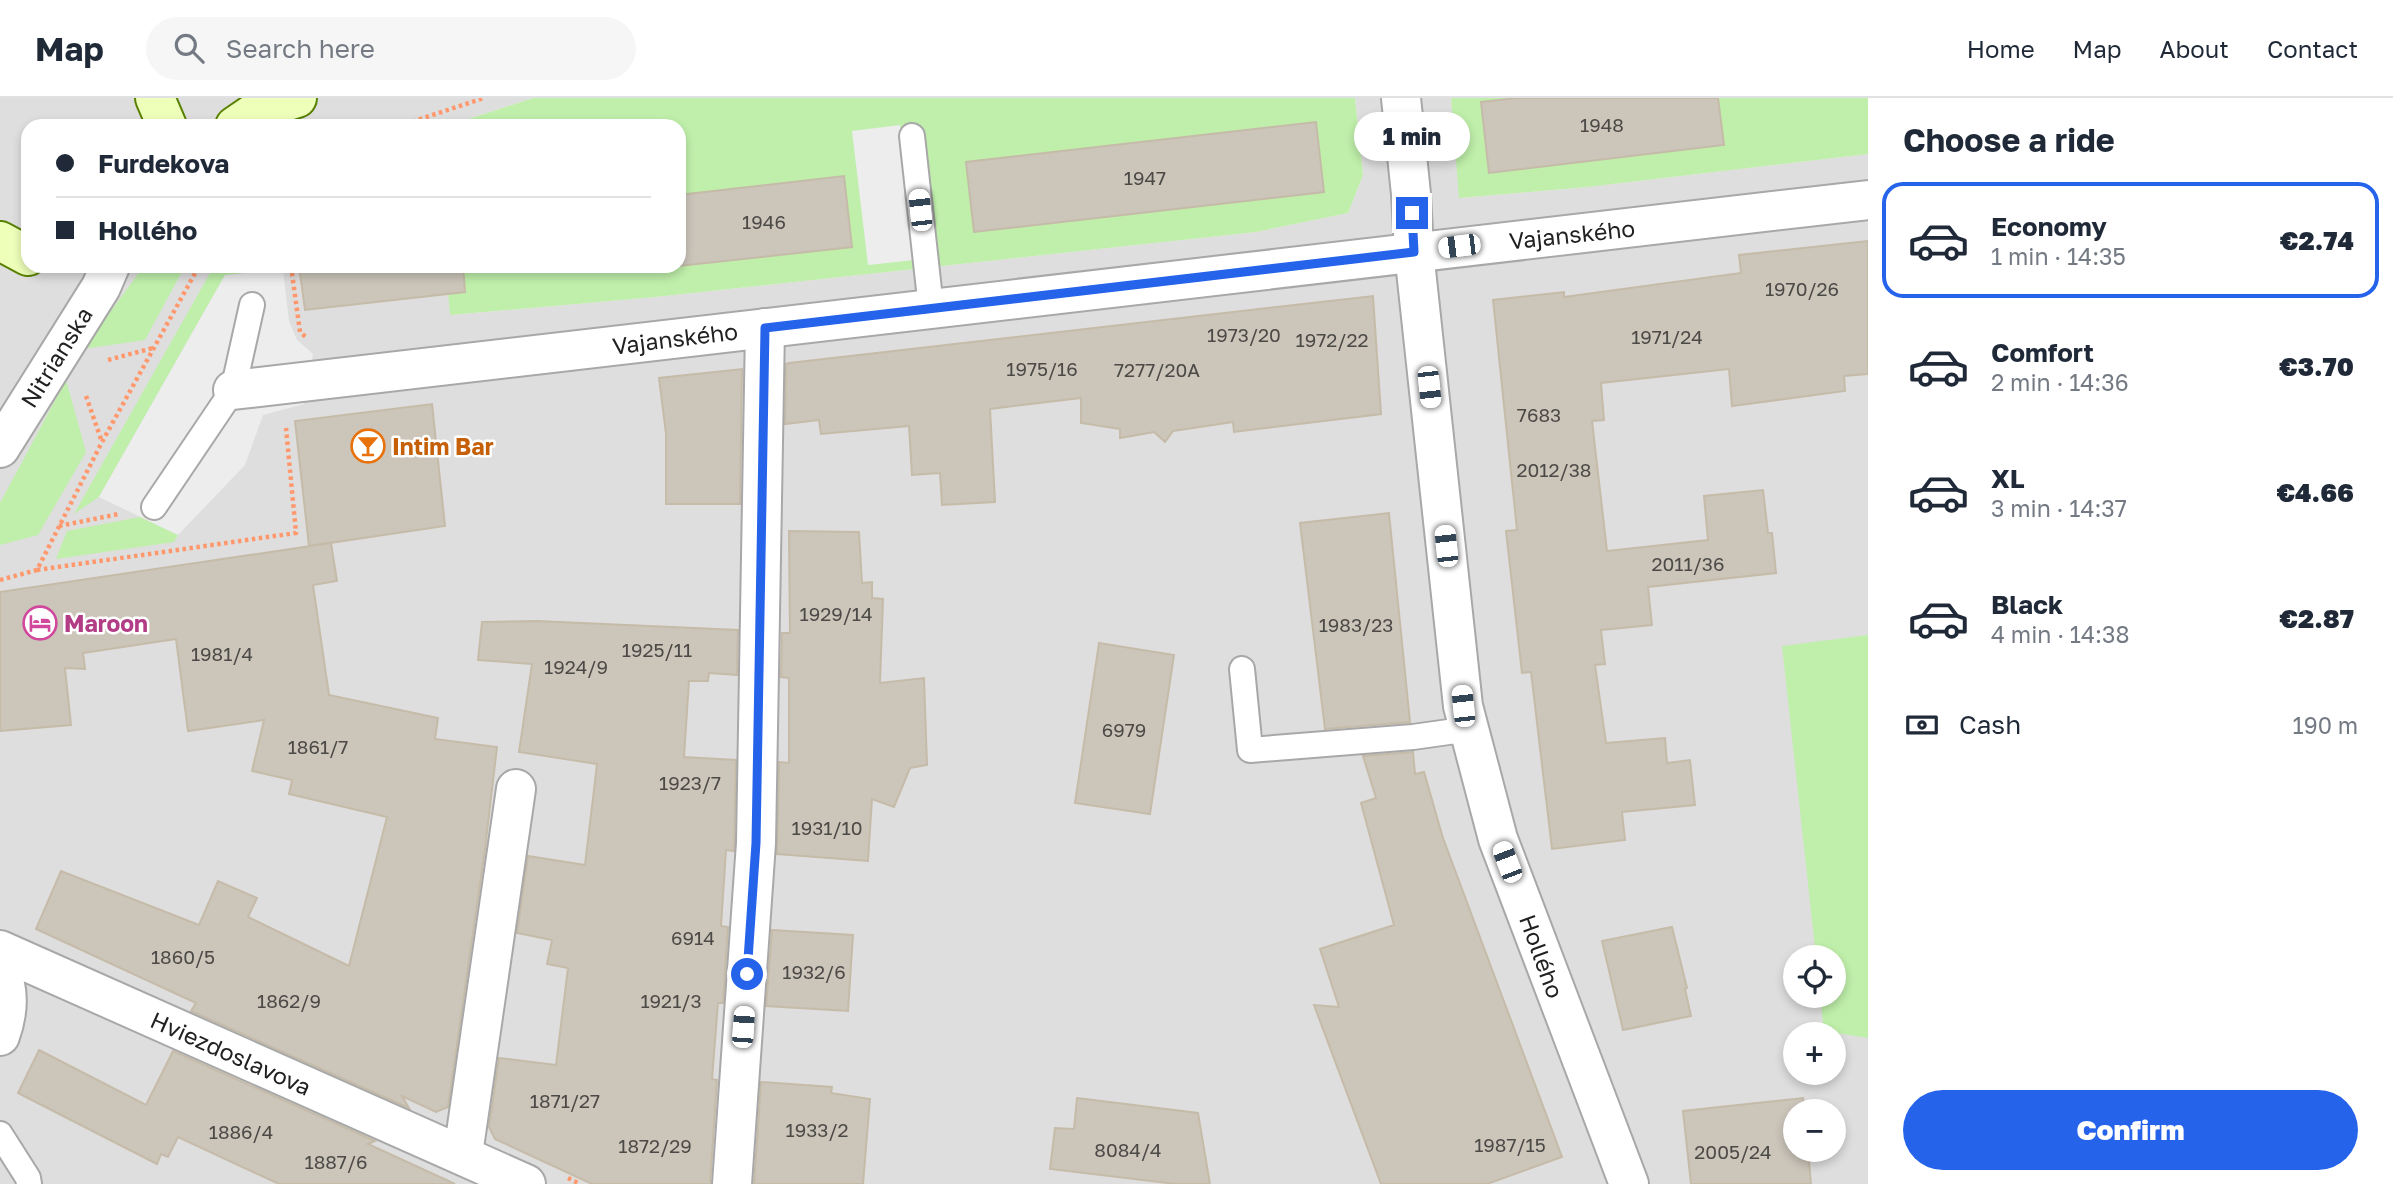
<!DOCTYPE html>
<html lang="en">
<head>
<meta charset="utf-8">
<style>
  :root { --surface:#fff; --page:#f6f6f7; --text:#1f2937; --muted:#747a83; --line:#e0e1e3; --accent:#2563eb }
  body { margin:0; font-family:"Golos Text",sans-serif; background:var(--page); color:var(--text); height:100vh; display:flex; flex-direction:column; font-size:26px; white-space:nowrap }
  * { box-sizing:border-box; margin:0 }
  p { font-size:23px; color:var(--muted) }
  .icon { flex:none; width:38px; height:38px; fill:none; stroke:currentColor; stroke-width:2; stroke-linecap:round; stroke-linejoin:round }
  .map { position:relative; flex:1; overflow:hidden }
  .sheet { display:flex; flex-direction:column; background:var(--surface); width:525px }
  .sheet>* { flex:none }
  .banner { position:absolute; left:21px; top:21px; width:665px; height:154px; border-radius:21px; box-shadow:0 4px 10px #0003; display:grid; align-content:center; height:154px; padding:0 35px; background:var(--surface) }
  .controls { position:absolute; left:1783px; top:847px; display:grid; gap:14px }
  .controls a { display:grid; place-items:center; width:63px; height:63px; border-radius:50%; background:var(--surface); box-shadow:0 4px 10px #0003; font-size:35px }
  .end { position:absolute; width:32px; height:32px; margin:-16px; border:9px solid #2563eb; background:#fff; box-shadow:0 0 0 4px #fff }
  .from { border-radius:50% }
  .bubble { position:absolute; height:49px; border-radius:24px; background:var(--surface); box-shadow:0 4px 10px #0003; font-size:23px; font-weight:800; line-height:49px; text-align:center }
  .car { position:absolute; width:21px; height:42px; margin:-21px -10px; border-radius:9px; box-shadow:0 0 5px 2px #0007; background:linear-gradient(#fff 24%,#345 0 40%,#fff 0 76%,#345 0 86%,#fff 0) }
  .banner b { display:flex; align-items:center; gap:24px; height:66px; font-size:26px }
  .banner b+b { border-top:2px solid var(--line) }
  .banner i { width:18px; height:18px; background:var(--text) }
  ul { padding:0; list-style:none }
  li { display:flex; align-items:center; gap:21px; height:116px; margin:0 14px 10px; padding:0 21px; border:4px solid transparent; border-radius:21px }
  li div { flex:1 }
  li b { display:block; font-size:26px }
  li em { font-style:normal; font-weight:800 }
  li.on { border-color:var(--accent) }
  li>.icon { width:63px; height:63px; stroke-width:1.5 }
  h2 { padding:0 35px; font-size:32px; line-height:84px }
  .pay { display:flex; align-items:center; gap:18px; height:77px; padding:0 35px; font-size:26px }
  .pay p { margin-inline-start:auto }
  .primary-button { display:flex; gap:14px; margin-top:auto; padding:14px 35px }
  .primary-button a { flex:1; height:80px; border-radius:42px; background:var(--accent); color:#fff; font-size:28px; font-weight:800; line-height:80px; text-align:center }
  header { display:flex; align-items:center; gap:42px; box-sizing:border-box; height:98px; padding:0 35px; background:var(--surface); border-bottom:2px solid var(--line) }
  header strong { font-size:33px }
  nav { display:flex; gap:38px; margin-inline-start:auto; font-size:24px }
  .search { width:490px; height:63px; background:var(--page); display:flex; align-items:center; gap:18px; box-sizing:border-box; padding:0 24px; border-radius:38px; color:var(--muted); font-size:26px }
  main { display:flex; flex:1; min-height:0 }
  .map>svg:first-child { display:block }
  .residential { fill:#dfdede; fill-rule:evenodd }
  .grass { fill:#bfefaa }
  .parking { fill:#ededed }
  .building { fill:#cbc5ba; stroke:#c5bba8; stroke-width:2 }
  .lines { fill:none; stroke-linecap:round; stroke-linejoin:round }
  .service-casing { stroke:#a8a8a8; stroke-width:28 }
  .minor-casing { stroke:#a8a8a8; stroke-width:42 }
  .secondary-casing { stroke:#598100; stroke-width:42 }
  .path { stroke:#ff986c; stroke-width:4.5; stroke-dasharray:3.5 3.5; stroke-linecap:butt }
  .service { stroke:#fff; stroke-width:24 }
  .minor { stroke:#fff; stroke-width:38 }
  .secondary { stroke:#edffb9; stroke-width:38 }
  .route { stroke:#2563eb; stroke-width:9 }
  .labels { text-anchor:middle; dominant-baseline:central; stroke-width:5; stroke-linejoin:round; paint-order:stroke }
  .number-label { font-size:19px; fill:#4c4a47 }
  .street-label { font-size:23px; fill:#212121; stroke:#fff }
  .food-label { font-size:23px; font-weight:bold; fill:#c56008; stroke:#fff; text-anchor:start }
  .hotel-label { font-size:23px; font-weight:bold; fill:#b23c85; stroke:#fff; text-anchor:start }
</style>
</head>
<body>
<header>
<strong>Map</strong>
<div class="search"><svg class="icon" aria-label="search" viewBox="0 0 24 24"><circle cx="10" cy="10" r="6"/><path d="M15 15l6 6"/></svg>Search here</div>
<nav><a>Home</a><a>Map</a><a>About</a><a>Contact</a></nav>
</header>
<main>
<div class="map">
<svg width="1868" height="1086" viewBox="0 0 1868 1086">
  <rect width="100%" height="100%" fill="#f2f1e7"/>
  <!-- residential -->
  <path class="residential" d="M0 0H533L447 28H28V168H446L451 217 655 199 1256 134 1348 115 1363 77 1355 0H1451L1460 100 1587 89 1868 56V1086H0ZM1796 859H1834V898H1796ZM1796 936H1834V975H1796ZM1796 1013H1834V1052H1796Z"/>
  <!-- grass -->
  <g class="grass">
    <polygon points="533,0 1355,0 1363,77 1348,115 1256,134 655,199 450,217 446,168 679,168 679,28 447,28"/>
    <polygon points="1451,0 1868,0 1868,56 1587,89 1459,100"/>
    <polygon points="144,168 185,168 145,242 83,251"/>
    <polygon points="214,168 282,168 283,172 225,177 99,399 74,416"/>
    <polygon points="66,282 86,354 38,437 0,447 0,405"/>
    <polygon points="140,419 178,437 174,444 56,461 67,433"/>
    <polygon points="1868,537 1868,940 1824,933 1820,898 1834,898 1834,859 1816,859 1782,548"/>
  </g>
  <!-- parking -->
  <g class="parking">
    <polygon points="900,27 915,162 868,167 852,33"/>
    <polygon points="283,172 289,223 297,242 313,256 304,306 263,317 245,367 178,437 99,399 225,177"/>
  </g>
  <!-- building -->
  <g class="building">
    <polygon points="1517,0 1718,0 1724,47 1489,75 1481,4"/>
    <polygon points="1316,24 1324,94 974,134 966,64"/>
    <polygon points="844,78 852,149 679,168 679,97"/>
    <polygon points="1868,143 1868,276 1844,278 1845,293 1732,308 1729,271 1601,285 1604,322 1592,323 1607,453 1708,442 1704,398 1763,392 1768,435 1772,435 1776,475 1648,489 1652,527 1601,532 1605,566 1595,567 1606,645 1665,640 1667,665 1690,662 1695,707 1622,714 1625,742 1552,751 1531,574 1522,575 1506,433 1517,432 1493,202 1564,194 1564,199 1741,175 1739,157"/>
    <polygon points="299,168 463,168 465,194 305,212"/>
    <polygon points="1373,198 1381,316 1234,334 1233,324 1173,333 1165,344 1154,334 1120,340 1120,331 1081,325 1081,300 990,311 995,404 942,407 940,375 912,377 909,328 821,336 819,322 785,326 786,266 789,265"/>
    <polygon points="742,271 740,406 666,406 666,336 659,280"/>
    <polygon points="432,306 445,428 309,448 295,323"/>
    <polygon points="1389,415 1410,624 1325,631 1300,425"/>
    <polygon points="789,433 859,434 862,485 872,484 872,500 883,501 880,585 924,580 927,667 910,670 894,709 872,701 868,763 777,756 779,664 789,665 789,580 781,579 782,535 790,535"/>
    <polygon points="331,445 337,483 313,487 329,597 438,620 435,641 497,649 485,751 448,1009 436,1014 402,998 409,1010 191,913 196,905 36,831 61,773 199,827 218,783 257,800 248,819 349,868 387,719 289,696 292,682 252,673 264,622 188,633 176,541 83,555 85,571 65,570 71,627 0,633 0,494"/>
    <polygon points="537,523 738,532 737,577 709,575 708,583 689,583 684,659 736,662 734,753 726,752 721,828 728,829 723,905 718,905 712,981 717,982 710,1086 592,1086 495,1041 489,1029 499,960 556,967 568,870 547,866 552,842 517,835 528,758 585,767 597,666 519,654 532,566 478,562 482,524"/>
    <polygon points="1099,545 1174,557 1150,716 1075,705"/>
    <polygon points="1413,654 1415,676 1424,674 1443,740 1562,1059 1487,1086 1381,1086 1314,907 1339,909 1320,851 1394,827 1361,705 1376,700 1363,658"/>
    <polygon points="1672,829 1687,890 1685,891 1691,918 1623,932 1602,843"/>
    <polygon points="772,832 853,837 848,913 766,908"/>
    <polygon points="39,952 146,1007 173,953 375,1043 368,1046 455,1086 279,1086 178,1039 168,1059 161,1056 157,1066 18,995"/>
    <polygon points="761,984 832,989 831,995 870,1001 863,1086 754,1086"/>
    <polygon points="1077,1000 1198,1015 1210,1086 1176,1086 1050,1071 1055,1030 1074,1031"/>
    <polygon points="1803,1000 1804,1013 1796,1013 1796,1052 1808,1052 1811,1086 1691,1086 1683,1013"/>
  </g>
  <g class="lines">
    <defs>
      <g id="service">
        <polyline points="912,38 931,210"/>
        <polyline points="154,409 233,292 252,207"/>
        <polyline points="1242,571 1250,652 1413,639 1470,631"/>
        <polyline points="0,1036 28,1080 29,1086"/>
      </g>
      <g id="minor">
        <polyline points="1401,0 1411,96 1414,154 1463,608 1498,741 1629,1086"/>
        <polyline points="233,292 1868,102"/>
        <polyline points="0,350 101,189 110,168"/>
        <polyline points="0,852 526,1086"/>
        <path d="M0 871C10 893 8 916 0 938"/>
        <polyline points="463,1056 516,691"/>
        <polyline points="732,1086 756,745 765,230"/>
      </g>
      <g id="secondary">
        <polyline points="155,0 167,28"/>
        <polyline points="235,28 257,13 297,0"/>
        <polyline points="0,143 28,158"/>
      </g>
    </defs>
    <!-- service casing -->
    <use href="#service" class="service-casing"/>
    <!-- minor casing -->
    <use href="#minor" class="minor-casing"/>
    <!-- secondary casing -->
    <use href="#secondary" class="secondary-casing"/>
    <!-- path -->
    <g class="path">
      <polyline points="399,28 484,0"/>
      <polyline points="291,168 300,234 306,239"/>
      <polyline points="108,262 153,250"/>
      <polyline points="86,298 102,344"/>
      <polyline points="59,428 119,416"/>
      <polyline points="37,472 296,435 286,330"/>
      <polyline points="0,482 37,472 102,344 199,168"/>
      <polyline points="568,1080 580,1086"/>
    </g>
    <!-- service -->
    <use href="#service" class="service"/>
    <!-- minor -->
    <use href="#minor" class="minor"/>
    <!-- secondary -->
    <use href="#secondary" class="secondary"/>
  </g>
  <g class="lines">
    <!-- route -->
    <polyline class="route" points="747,876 756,745 765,230 1414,154 1412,115"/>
  </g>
  <!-- icons -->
  <defs>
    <symbol id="bar-ring" viewBox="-11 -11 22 22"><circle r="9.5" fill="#fff" stroke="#e8710a" stroke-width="1.5"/><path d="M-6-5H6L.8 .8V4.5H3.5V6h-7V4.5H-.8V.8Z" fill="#e8710a"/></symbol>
    <symbol id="hotel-ring" viewBox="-11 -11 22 22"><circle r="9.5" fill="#fff" stroke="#d1479c" stroke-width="1.5"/><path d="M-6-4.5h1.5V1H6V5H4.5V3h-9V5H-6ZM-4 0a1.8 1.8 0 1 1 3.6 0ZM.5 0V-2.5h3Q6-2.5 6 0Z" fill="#d1479c"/></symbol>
  </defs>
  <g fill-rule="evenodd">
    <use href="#bar-ring" x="349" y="329" width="38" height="38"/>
    <use href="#hotel-ring" x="21" y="506" width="38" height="38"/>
  </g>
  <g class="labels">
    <!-- number labels -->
    <g class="number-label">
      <text x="1602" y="26">1948</text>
      <text x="1145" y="79">1947</text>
      <text x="764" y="123">1946</text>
      <text x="1802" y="190">1970/26</text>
      <text x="1244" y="236">1973/20</text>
      <text x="1667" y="238">1971/24</text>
      <text x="1332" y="241">1972/22</text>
      <text x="1042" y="270">1975/16</text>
      <text x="1157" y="271">7277/20A</text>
      <text x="1539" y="316">7683</text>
      <text x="1554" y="371">2012/38</text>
      <text x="1688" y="465">2011/36</text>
      <text x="836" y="515">1929/14</text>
      <text x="1356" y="526">1983/23</text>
      <text x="657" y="551">1925/11</text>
      <text x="222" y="555">1981/4</text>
      <text x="576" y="568">1924/9</text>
      <text x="1124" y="631">6979</text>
      <text x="318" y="648">1861/7</text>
      <text x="690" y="684">1923/7</text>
      <text x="827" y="729">1931/10</text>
      <text x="693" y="839">6914</text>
      <text x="183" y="858">1860/5</text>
      <text x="814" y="873">1932/6</text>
      <text x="289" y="902">1862/9</text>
      <text x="671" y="902">1921/3</text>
      <text x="565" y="1002">1871/27</text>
      <text x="817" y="1031">1933/2</text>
      <text x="241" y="1033">1886/4</text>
      <text x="1510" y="1046">1987/15</text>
      <text x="655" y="1047">1872/29</text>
      <text x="1128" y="1051">8084/4</text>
      <text x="1733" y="1053">2005/24</text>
      <text x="336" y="1063">1887/6</text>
    </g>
    <!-- street labels -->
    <g class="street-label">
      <text transform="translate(1572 136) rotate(-6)">Vajanského</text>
      <text transform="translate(675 240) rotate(-7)">Vajanského</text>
      <text transform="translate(56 259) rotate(-58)">Nitrianska</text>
      <text transform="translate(1542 858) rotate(70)">Hollého</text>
      <text transform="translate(231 955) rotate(24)">Hviezdoslavova</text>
    </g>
    <!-- food labels -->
    <g class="food-label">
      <text x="392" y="348">Intim Bar</text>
    </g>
    <!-- hotel labels -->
    <g class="hotel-label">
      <text x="64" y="525">Maroon</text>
    </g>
  </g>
</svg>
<div class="controls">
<a><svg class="icon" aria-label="locate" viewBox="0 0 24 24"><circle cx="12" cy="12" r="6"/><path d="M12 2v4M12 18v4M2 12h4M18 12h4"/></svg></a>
<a>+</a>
<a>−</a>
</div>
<i class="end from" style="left:747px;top:876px"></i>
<i class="end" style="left:1412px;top:115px"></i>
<div class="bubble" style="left:1354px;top:14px;width:116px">1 min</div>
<i class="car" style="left:920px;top:112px;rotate:354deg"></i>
<i class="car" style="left:1459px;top:148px;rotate:263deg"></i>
<i class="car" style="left:1429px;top:289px;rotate:174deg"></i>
<i class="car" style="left:1446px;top:448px;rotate:354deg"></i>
<i class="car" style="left:1463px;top:608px;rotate:354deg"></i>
<i class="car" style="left:1507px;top:764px;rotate:339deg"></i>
<i class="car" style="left:743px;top:929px;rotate:4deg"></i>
<div class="banner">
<b><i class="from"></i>Furdekova</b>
<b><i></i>Hollého</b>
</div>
</div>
<section class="sheet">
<h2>Choose a ride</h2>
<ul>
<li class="on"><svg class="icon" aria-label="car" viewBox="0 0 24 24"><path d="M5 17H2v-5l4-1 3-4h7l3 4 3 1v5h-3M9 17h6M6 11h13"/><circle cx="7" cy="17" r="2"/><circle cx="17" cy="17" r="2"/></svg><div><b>Economy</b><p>1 min · 14:35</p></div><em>€2.74</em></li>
<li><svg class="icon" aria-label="car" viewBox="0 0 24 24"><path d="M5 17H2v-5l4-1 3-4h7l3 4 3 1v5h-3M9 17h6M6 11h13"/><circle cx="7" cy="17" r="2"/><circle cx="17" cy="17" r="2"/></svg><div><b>Comfort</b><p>2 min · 14:36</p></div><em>€3.70</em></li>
<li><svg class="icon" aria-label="car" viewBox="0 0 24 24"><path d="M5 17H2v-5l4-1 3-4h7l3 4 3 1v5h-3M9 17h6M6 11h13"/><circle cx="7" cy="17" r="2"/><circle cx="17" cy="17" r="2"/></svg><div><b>XL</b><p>3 min · 14:37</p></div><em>€4.66</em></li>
<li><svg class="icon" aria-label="car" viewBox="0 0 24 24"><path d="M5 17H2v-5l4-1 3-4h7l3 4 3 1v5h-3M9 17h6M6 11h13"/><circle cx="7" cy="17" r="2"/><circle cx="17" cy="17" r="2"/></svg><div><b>Black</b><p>4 min · 14:38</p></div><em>€2.87</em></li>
</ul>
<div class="pay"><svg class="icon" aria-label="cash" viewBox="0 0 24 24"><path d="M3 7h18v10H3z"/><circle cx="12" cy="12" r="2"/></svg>Cash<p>190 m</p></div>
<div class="primary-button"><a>Confirm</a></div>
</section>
</main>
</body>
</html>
